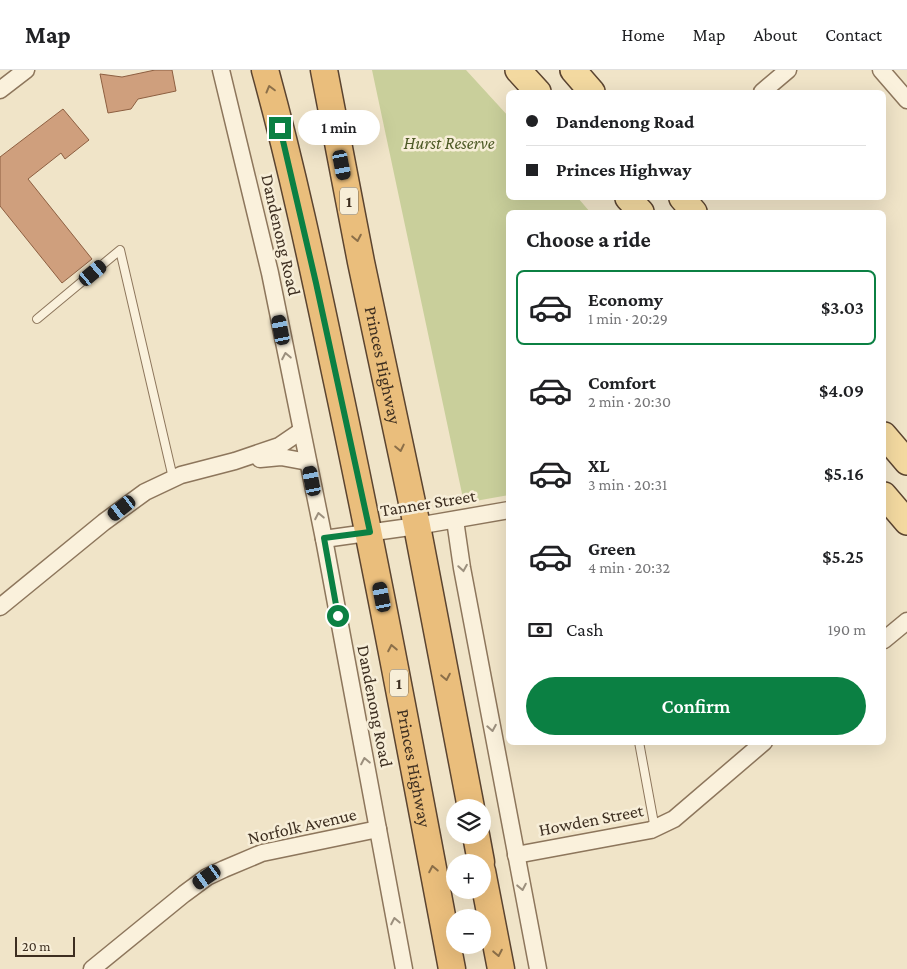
<!DOCTYPE html>
<html lang="en">
<head>
<meta charset="utf-8">
<style>
  :root { --surface:#fff; --page:#f2f2f2; --text:#202124; --muted:#757577; --line:#e0e0e0; --accent:#0b8043 }
  body { margin:0; font-family:"Crimson Pro",serif; background:var(--page); color:var(--text); height:100vh; display:flex; flex-direction:column; font-size:19px; white-space:nowrap }
  * { box-sizing:border-box; margin:0 }
  p { font-size:16px; color:var(--muted) }
  .icon { flex:none; width:28px; height:28px; fill:none; stroke:currentColor; stroke-width:2; stroke-linecap:round; stroke-linejoin:round }
  .map { position:relative; flex:1; overflow:hidden }
  .panel { position:absolute; left:506px; top:140px; width:380px; height:535px; display:flex; flex-direction:column; background:var(--surface); border-radius:8px; box-shadow:0 5px 20px #0002 }
  .panel>* { flex:none }
  .top-card { position:absolute; left:506px; top:20px; width:380px; height:110px; border-radius:8px; box-shadow:0 5px 20px #0002; display:grid; align-content:center; height:110px; padding:0 20px; background:var(--surface) }
  .tools { position:absolute; left:446px; top:729px; display:grid; gap:10px }
  .tools a { display:grid; place-items:center; width:45px; height:45px; border-radius:50%; background:var(--surface); box-shadow:0 5px 20px #0002; font-size:25px }
  .scale { position:absolute; left:15px; bottom:12px; width:60px; box-sizing:border-box; padding-left:5px; border:2px solid #3d2e20; border-top:0; font-size:14px; line-height:18px; white-space:nowrap; color:#3d2e20; -webkit-text-stroke:4px #f7eed8; paint-order:stroke }
  .end { position:absolute; width:22px; height:22px; margin:-11px; border:6px solid #0b8043; background:#fff; box-shadow:0 0 0 2px #fff }
  .from { border-radius:50% }
  .bubble { position:absolute; height:35px; border-radius:18px; background:var(--surface); box-shadow:0 5px 20px #0002; font-size:16px; font-weight:600; line-height:35px; text-align:center }
  .car { position:absolute; width:15px; height:30px; margin:-15px -8px; border-radius:6px; box-shadow:0 0 4px 1px #0007; background:linear-gradient(#222 24%,#8ab4d8 0 40%,#222 0 76%,#8ab4d8 0 86%,#222 0) }
  .top-card b { display:flex; align-items:center; gap:18px; height:48px; font-size:19px }
  .top-card b+b { border-top:1px solid var(--line) }
  .top-card i { width:12px; height:12px; background:var(--text) }
  ul { padding:0; list-style:none }
  li { display:flex; align-items:center; gap:15px; height:75px; margin:0 10px 8px; padding:0 10px; border:2px solid transparent; border-radius:8px }
  li div { flex:1 }
  li b { display:block; font-size:19px }
  li em { font-style:normal; font-weight:600 }
  li.active { border-color:var(--accent) }
  li>.icon { width:45px; height:45px; stroke-width:1.5 }
  h2 { padding:0 20px; font-size:22px; line-height:60px }
  .pay { display:flex; align-items:center; gap:12px; height:55px; padding:0 20px; font-size:19px }
  .pay p { margin-inline-start:auto }
  .action { display:flex; gap:10px; margin-top:auto; padding:10px 20px }
  .action a { flex:1; height:58px; border-radius:30px; background:var(--accent); color:#fff; font-size:20px; font-weight:600; line-height:58px; text-align:center }
  header { display:flex; align-items:center; gap:30px; box-sizing:border-box; height:70px; padding:0 25px; background:var(--surface); border-bottom:1px solid var(--line) }
  header strong { font-size:24px }
  nav { display:flex; gap:28px; margin-inline-start:auto; font-size:18px }
  .map>svg:first-child { display:block }
  .green { fill:#c9cf9b }
  .building { fill:#cf9f7d; stroke:#8d5f41 }
  .lines { fill:none; stroke-linecap:round; stroke-linejoin:round }
  .service-casing { stroke:#8d765c; stroke-width:10 }
  .minor-casing { stroke:#8d765c; stroke-width:19 }
  .primary-casing { stroke:#5b4430; stroke-width:28 }
  .trunk-casing { stroke:#5b4430; stroke-width:29 }
  .service { stroke:#faf1dc; stroke-width:8 }
  .minor { stroke:#faf1dc; stroke-width:16 }
  .primary { stroke:#f3d9a0; stroke-width:25 }
  .trunk { stroke:#eabe7c; stroke-width:26 }
  .oneway { stroke:#8b6f49 }
  .oneway2 { stroke:#9c907e }
  .route { stroke:#0b8043; stroke-width:6 }
  .labels { text-anchor:middle; dominant-baseline:central; stroke-width:5; stroke-linejoin:round; paint-order:stroke }
  .shield { fill:#f7eed8; stroke:#756857; stroke-width:1 }
  .shield-label { font-size:16px; font-weight:bold; fill:#3d2e20 }
  .park-label { font-size:18px; font-style:italic; fill:#4d5a26; stroke:#f7eed8 }
  .street-label { font-size:18px; fill:#3d2e20; stroke:#f7eed8 }
</style>
</head>
<body>
<header>
<strong>Map</strong>
<nav><a>Home</a><a>Map</a><a>About</a><a>Contact</a></nav>
</header>
<div class="map">
<svg width="907" height="899" viewBox="0 0 907 899">
  <rect width="100%" height="100%" fill="#f0e4c8"/>
  <!-- green -->
  <polygon class="green" points="372,0 466,0 509,47 509,128 578,128 590,142 509,142 509,425 464,433"/>
  <!-- building -->
  <g class="building">
    <polygon points="155,0 172,0 176,21 138,29 131,39 108,43 100,4 122,7"/>
    <polygon points="63,39 89,70 65,89 61,83 28,109 92,189 62,213 0,136 0,87"/>
  </g>
  <g class="lines">
    <defs>
      <g id="service">
        <polyline points="37,249 120,180 173,408"/>
        <polyline points="639,672 655,759"/>
      </g>
      <g id="minor">
        <polyline points="221,0 270,203 324,469 404,899"/>
        <polyline points="881,0 907,30"/>
        <polyline points="0,20 26,0"/>
        <polyline points="762,22 788,0"/>
        <polyline points="260,389 281,387 308,392"/>
        <polyline points="455,450 462,498 538,899"/>
        <polyline points="324,469 417,456 509,440"/>
        <polyline points="0,537 104,452 145,422 181,405 235,391 279,376 301,361"/>
        <polyline points="884,570 907,551"/>
        <polyline points="516,785 651,760 674,749 764,672"/>
        <polyline points="92,899 184,824 207,807 224,799 262,783 378,759"/>
      </g>
      <g id="primary">
        <polyline points="518,0 538,22"/>
        <polyline points="573,0 592,22"/>
        <polyline points="628,128 641,142"/>
        <polyline points="682,128 694,142"/>
        <polyline points="884,365 907,392"/>
        <polyline points="884,425 907,452"/>
      </g>
      <g id="trunk">
        <path id="s1" d="M265 0C292 98 313 197 334 297 377 497 414 698 452 899"/>
        <path id="s2" d="M324 0 361 192 417 456 471 738"/>
        <polyline points="476,765 481,792"/>
        <polyline points="482,801 501,899"/>
      </g>
    </defs>
    <!-- service casing -->
    <use href="#service" class="service-casing"/>
    <!-- minor casing -->
    <use href="#minor" class="minor-casing"/>
    <!-- primary casing -->
    <use href="#primary" class="primary-casing"/>
    <!-- trunk casing -->
    <use href="#trunk" class="trunk-casing"/>
    <!-- service -->
    <use href="#service" class="service"/>
    <!-- minor -->
    <use href="#minor" class="minor"/>
    <!-- primary -->
    <use href="#primary" class="primary"/>
    <!-- trunk -->
    <use href="#trunk" class="trunk"/>
  </g>
  <!-- one-way arrows -->
  <defs><path id="oneway-chevron" d="M-2-3.5L2.5 0L-2 3.5" fill="none" stroke-width="1.6" stroke-linecap="round" stroke-linejoin="round" transform="scale(1.25)"/></defs>
  <g class="oneway">
    <use href="#oneway-chevron" transform="translate(270 19) rotate(-105)"/>
    <use href="#oneway-chevron" transform="translate(357 168) rotate(79)"/>
    <use href="#oneway-chevron" transform="translate(400 378) rotate(78)"/>
    <use href="#oneway-chevron" transform="translate(392 578) rotate(-101)"/>
    <use href="#oneway-chevron" transform="translate(446 607) rotate(79)"/>
    <use href="#oneway-chevron" transform="translate(433 799) rotate(-101)"/>
    <use href="#oneway-chevron" transform="translate(498 883) rotate(79)"/>
  </g>
  <g class="oneway2">
    <use href="#oneway-chevron" transform="translate(286 286) rotate(-101)"/>
    <use href="#oneway-chevron" transform="translate(319 446) rotate(-101)"/>
    <use href="#oneway-chevron" transform="translate(463 498) rotate(81)"/>
    <use href="#oneway-chevron" transform="translate(492 658) rotate(80)"/>
    <use href="#oneway-chevron" transform="translate(365 691) rotate(-101)"/>
    <use href="#oneway-chevron" transform="translate(522 817) rotate(79)"/>
    <use href="#oneway-chevron" transform="translate(395 851) rotate(-101)"/>
  </g>
  <g class="lines">
    <!-- route -->
    <polyline class="route" points="280,58 316,213 370,462 324,468 338,546"/>
  </g>
  <g class="labels">
    <!-- shield labels -->
    <g class="shield">
      <rect x="340" y="117.5" width="18" height="27" rx="4"/>
      <rect x="390" y="599.5" width="18" height="27" rx="4"/>
    </g>
    <g class="shield-label">
      <text x="349" y="131">1</text>
      <text x="399" y="613">1</text>
    </g>
    <!-- park labels -->
    <g class="park-label">
      <text x="449" y="73">Hurst Reserve</text>
    </g>
    <!-- street labels -->
    <g class="street-label">
      <text transform="translate(281 165) rotate(77)">Dandenong Road</text>
      <text stroke="none"><textPath href="#s2" startOffset="301">Princes Highway</textPath></text>
      <text transform="translate(428 433) rotate(-9)">Tanner Street</text>
      <text transform="translate(375 636) rotate(79)">Dandenong Road</text>
      <text stroke="none"><textPath href="#s1" startOffset="714">Princes Highway</textPath></text>
      <text transform="translate(591 750) rotate(-11)">Howden Street</text>
      <text transform="translate(302 756) rotate(-13)">Norfolk Avenue</text>
    </g>
  </g>
</svg>
<div class="tools">
<a><svg class="icon" aria-label="layers" viewBox="0 0 24 24"><path d="M12 4l9 5-9 5-9-5zM3 14l9 5 9-5"/></svg></a>
<a>+</a>
<a>−</a>
</div>
<div class="scale">20 m</div>
<i class="end from" style="left:338px;top:546px"></i>
<i class="end" style="left:280px;top:58px"></i>
<div class="bubble" style="left:298px;top:40px;width:82px">1 min</div>
<i class="car" style="left:342px;top:95px;rotate:169deg"></i>
<i class="car" style="left:93px;top:203px;rotate:50deg"></i>
<i class="car" style="left:281px;top:260px;rotate:349deg"></i>
<i class="car" style="left:312px;top:411px;rotate:349deg"></i>
<i class="car" style="left:122px;top:438px;rotate:232deg"></i>
<i class="car" style="left:382px;top:527px;rotate:349deg"></i>
<i class="car" style="left:207px;top:807px;rotate:235deg"></i>
<div class="top-card">
<b><i class="from"></i>Dandenong Road</b>
<b><i></i>Princes Highway</b>
</div>
<section class="panel">
<h2>Choose a ride</h2>
<ul>
<li class="active"><svg class="icon" aria-label="car" viewBox="0 0 24 24"><path d="M5 17H2v-5l4-1 3-4h7l3 4 3 1v5h-3M9 17h6M6 11h13"/><circle cx="7" cy="17" r="2"/><circle cx="17" cy="17" r="2"/></svg><div><b>Economy</b><p>1 min · 20:29</p></div><em>$3.03</em></li>
<li><svg class="icon" aria-label="car" viewBox="0 0 24 24"><path d="M5 17H2v-5l4-1 3-4h7l3 4 3 1v5h-3M9 17h6M6 11h13"/><circle cx="7" cy="17" r="2"/><circle cx="17" cy="17" r="2"/></svg><div><b>Comfort</b><p>2 min · 20:30</p></div><em>$4.09</em></li>
<li><svg class="icon" aria-label="car" viewBox="0 0 24 24"><path d="M5 17H2v-5l4-1 3-4h7l3 4 3 1v5h-3M9 17h6M6 11h13"/><circle cx="7" cy="17" r="2"/><circle cx="17" cy="17" r="2"/></svg><div><b>XL</b><p>3 min · 20:31</p></div><em>$5.16</em></li>
<li><svg class="icon" aria-label="car" viewBox="0 0 24 24"><path d="M5 17H2v-5l4-1 3-4h7l3 4 3 1v5h-3M9 17h6M6 11h13"/><circle cx="7" cy="17" r="2"/><circle cx="17" cy="17" r="2"/></svg><div><b>Green</b><p>4 min · 20:32</p></div><em>$5.25</em></li>
</ul>
<div class="pay"><svg class="icon" aria-label="cash" viewBox="0 0 24 24"><path d="M3 7h18v10H3z"/><circle cx="12" cy="12" r="2"/></svg>Cash<p>190 m</p></div>
<div class="action"><a>Confirm</a></div>
</section>
</div>
</body>
</html>
